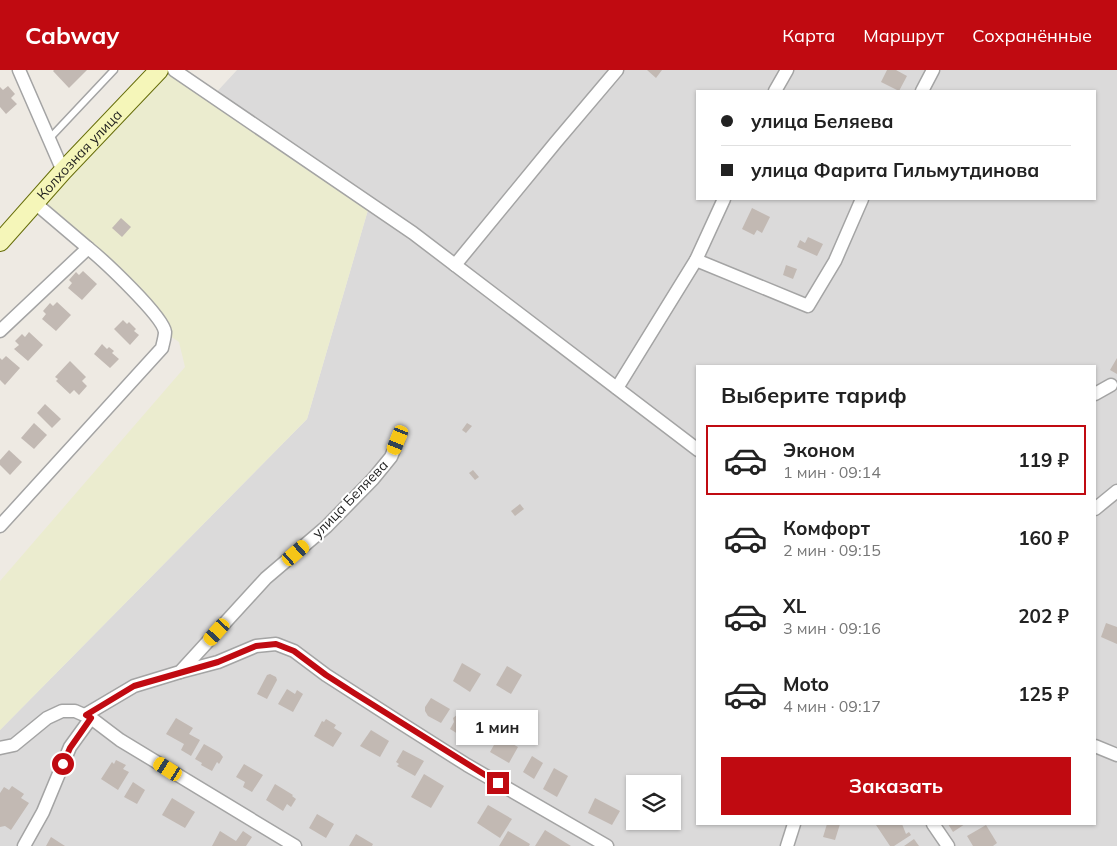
<!DOCTYPE html>
<html lang="ru">
<head>
<meta charset="utf-8">
<style>
  :root { --surface:#fff; --page:#f6f6f6; --text:#222; --muted:#767676; --line:#e0e0e0; --accent:#c00a11 }
  body { margin:0; font-family:Mulish,sans-serif; background:var(--page); color:var(--text); height:100vh; display:flex; flex-direction:column; font-size:19px; white-space:nowrap }
  * { box-sizing:border-box; margin:0 }
  p { font-size:16px; color:var(--muted) }
  .icon { flex:none; width:28px; height:28px; fill:none; stroke:currentColor; stroke-width:2; stroke-linecap:round; stroke-linejoin:round }
  .map { position:relative; flex:1; overflow:hidden }
  .details { position:absolute; left:696px; top:295px; width:400px; height:460px; display:flex; flex-direction:column; background:var(--surface); border-radius:0px; box-shadow:0 1px 4px #0004 }
  .details>* { flex:none }
  .guide { position:absolute; left:696px; top:20px; width:400px; height:110px; border-radius:0px; box-shadow:0 1px 4px #0004; display:grid; align-content:center; height:110px; padding:0 25px; background:var(--surface) }
  .controls { position:absolute; left:626px; top:705px; display:grid; gap:10px }
  .controls a { display:grid; place-items:center; width:55px; height:55px; border-radius:0px; background:var(--surface); box-shadow:0 1px 4px #0004; font-size:25px }
  .end { position:absolute; width:22px; height:22px; margin:-11px; border:6px solid #c00a11; background:#fff; box-shadow:0 0 0 2px #fff }
  .from { border-radius:50% }
  .bubble { position:absolute; height:35px; border-radius:0px; background:var(--surface); box-shadow:0 1px 4px #0004; font-size:16px; font-weight:700; line-height:35px; text-align:center }
  .car { position:absolute; width:15px; height:30px; margin:-15px -8px; border-radius:6px; box-shadow:0 0 4px 1px #0007; background:linear-gradient(#f5c518 24%,#345 0 40%,#f5c518 0 76%,#345 0 86%,#f5c518 0) }
  .guide b { display:flex; align-items:center; gap:18px; height:48px; font-size:19px }
  .guide b+b { border-top:1px solid var(--line) }
  .guide i { width:12px; height:12px; background:var(--text) }
  ul { padding:0; list-style:none }
  li { display:flex; align-items:center; gap:15px; height:70px; margin:0 10px 8px; padding:0 15px; border:2px solid transparent; border-radius:0px }
  li div { flex:1 }
  li b { display:block; font-size:19px }
  li em { font-style:normal; font-weight:700 }
  li.selected { border-color:var(--accent) }
  li>.icon { width:45px; height:45px; stroke-width:1.5 }
  h2 { padding:0 25px; font-size:22px; line-height:60px }
  .cta { display:flex; gap:10px; margin-top:auto; padding:10px 25px }
  .cta a { flex:1; height:58px; border-radius:0px; background:var(--accent); color:#fff; font-size:20px; font-weight:700; line-height:58px; text-align:center }
  header { display:flex; align-items:center; gap:30px; box-sizing:border-box; height:70px; padding:0 25px; background:var(--accent); color:#fff }
  header strong { font-size:24px }
  nav { display:flex; gap:28px; margin-inline-start:auto; font-size:18px }
  .map>svg:first-child { display:block }
  .residential { fill:#dbdada; fill-rule:evenodd }
  .farmland { fill:#ebeccf }
  .building { fill:#c2b9b3 }
  .lines { fill:none; stroke-linecap:round; stroke-linejoin:round }
  .service-casing { stroke:#a4a4a4; stroke-width:9 }
  .minor-casing { stroke:#a4a4a4; stroke-width:15 }
  .secondary-casing { stroke:#676e0a; stroke-width:20 }
  .service { stroke:#fff; stroke-width:6 }
  .minor { stroke:#fff; stroke-width:12 }
  .secondary { stroke:#f5f6b9; stroke-width:18 }
  .route { stroke:#c00a11; stroke-width:6 }
  .labels { text-anchor:middle; dominant-baseline:central; stroke-width:4; stroke-linejoin:round; paint-order:stroke }
  .street-label { font-size:14px; fill:#1d1d1d; stroke:#fff }
</style>
</head>
<body>
<header>
<strong>Cabway</strong>
<nav><a>Карта</a><a>Маршрут</a><a>Сохранённые</a></nav>
</header>
<div class="map">
<svg width="1117" height="776" viewBox="0 0 1117 776">
  <rect width="100%" height="100%" fill="#eeeae3"/>
  <!-- residential -->
  <path class="residential" d="M237 0H1117V776H0V660L307 349 370 133 213 26ZM698 21H1095V129H698ZM698 296H1095V754H698ZM635 714H672V751H635Z"/>
  <!-- farmland -->
  <polygon class="farmland" points="172,0 370,133 307,349 0,660 0,511 185,297 179,272 164,262 158,248 42,138"/>
  <!-- building -->
  <g class="building">
    <polygon points="54,0 87,0 69,18 53,1"/>
    <polygon points="647,0 662,0 656,8"/>
    <polygon points="887,0 896,0 907,6 899,21 881,12"/>
    <polygon points="8,16 15,24 11,28 17,34 6,44 0,37 0,17 3,20"/>
    <polygon points="752,138 770,147 762,163 757,160 754,165 742,159"/>
    <polygon points="121,148 131,157 122,167 112,158"/>
    <polygon points="808,167 823,174 817,186 797,177 800,170 805,173"/>
    <polygon points="786,195 797,199 793,209 783,205"/>
    <polygon points="83,201 97,214 82,230 68,218 72,213 69,210 76,202 79,205"/>
    <polygon points="57,232 71,245 56,261 42,249 46,244 43,241 50,233 53,236"/>
    <polygon points="123,250 127,254 129,252 136,259 134,261 139,265 130,275 114,259"/>
    <polygon points="29,262 43,275 28,291 14,279 19,275 15,271 22,264 25,267"/>
    <polygon points="102,274 107,279 109,277 114,281 112,283 119,289 110,298 94,284"/>
    <polygon points="6,286 20,298 5,315 0,310 0,288 2,290"/>
    <polygon points="1117,288 1117,304 1110,300"/>
    <polygon points="70,291 86,307 82,311 87,316 79,325 74,320 70,324 56,311 58,309 55,307"/>
    <polygon points="45,334 61,349 52,358 37,343"/>
    <polygon points="34,353 47,365 34,379 21,368"/>
    <polygon points="467,353 472,356 466,363 462,360"/>
    <polygon points="9,380 22,392 10,405 0,395 0,390"/>
    <polygon points="473,400 479,407 475,410 469,403"/>
    <polygon points="520,434 524,439 515,446 511,441"/>
    <polygon points="1106,553 1117,557 1117,574 1101,567"/>
    <polygon points="462,593 481,604 470,622 453,611"/>
    <polygon points="507,596 522,605 511,624 496,615"/>
    <polygon points="270,604 276,607 277,610 267,629 257,624 267,605"/>
    <polygon points="287,619 295,624 297,620 303,624 293,642 278,634"/>
    <polygon points="431,628 450,639 441,653 428,646 425,641 425,637"/>
    <polygon points="458,644 481,657 482,661 474,674 450,659 454,652 453,648"/>
    <polygon points="176,648 193,658 189,664 200,670 191,686 181,680 184,674 166,664"/>
    <polygon points="326,649 336,655 334,658 342,663 333,677 314,666 322,651 324,652"/>
    <polygon points="371,660 389,671 380,687 360,676"/>
    <polygon points="499,666 518,677 509,693 490,682"/>
    <polygon points="204,674 220,683 223,687 219,694 217,692 212,701 201,695 202,693 195,689"/>
    <polygon points="403,680 424,691 415,706 397,696 399,694 396,692"/>
    <polygon points="532,686 543,693 534,709 523,702"/>
    <polygon points="116,690 126,695 123,699 129,702 118,720 101,709 112,692 114,694"/>
    <polygon points="244,694 263,705 252,722 243,717 245,712 236,707"/>
    <polygon points="554,698 568,706 557,727 543,719"/>
    <polygon points="424,704 444,716 431,738 411,727"/>
    <polygon points="133,712 145,720 137,734 124,727"/>
    <polygon points="275,714 293,725 292,726 296,729 291,737 287,734 283,741 266,730"/>
    <polygon points="12,716 24,724 21,728 29,733 11,760 5,756 0,757 0,723 4,717 9,720"/>
    <polygon points="172,728 195,742 185,758 162,745"/>
    <polygon points="595,728 620,741 612,755 588,743"/>
    <polygon points="488,735 512,749 500,768 477,753"/>
    <polygon points="317,744 334,754 326,768 309,758"/>
    <polygon points="827,754 840,754 835,770 823,767"/>
    <polygon points="878,754 902,754 906,764 909,762 911,765 894,776 890,776 876,755"/>
    <polygon points="948,754 965,754 953,762"/>
    <polygon points="986,755 997,773 993,776 973,776 967,766"/>
    <polygon points="545,760 571,776 535,776"/>
    <polygon points="220,761 236,771 243,761 252,767 246,776 212,776"/>
    <polygon points="508,761 530,774 529,776 499,776"/>
    <polygon points="356,764 373,774 372,776 349,776"/>
    <polygon points="51,767 65,776 46,776"/>
    <polygon points="914,769 919,776 904,776"/>
  </g>
  <g class="lines">
    <defs>
      <polyline id="service" points="49,69 114,0"/>
      <g id="minor">
        <polyline points="19,0 63,101"/>
        <polyline points="174,0 413,163 698,380"/>
        <polyline points="775,21 787,0"/>
        <polyline points="922,21 933,0"/>
        <polyline points="696,190 808,236 835,191 862,129"/>
        <polyline points="455,195 556,72 617,0"/>
        <polyline points="0,261 88,178 35,133"/>
        <polyline points="617,318 696,190 724,129"/>
        <polyline points="1095,324 1111,315"/>
        <polyline points="1095,439 1117,421"/>
        <path d="M0 456 162 278C163 273 165 267 165 262 163 246 103 190 88 178"/>
        <polyline points="180,602 218,592 256,576 276,574 294,581 326,605 396,650 467,695 607,776"/>
        <polyline points="85,645 134,616 180,602 266,508 326,457 373,409 391,387 398,370"/>
        <polyline points="1095,676 1117,685"/>
        <polyline points="0,678 14,675 47,648 62,641 75,641 91,648 120,670 295,776"/>
        <polyline points="933,754 948,776"/>
        <polyline points="24,776 43,742 70,677 91,648"/>
        <polyline points="787,776 794,754"/>
      </g>
      <g id="secondary">
        <path id="s1" d="M0 172 63 101 159 0"/>
      </g>
    </defs>
    <!-- service casing -->
    <use href="#service" class="service-casing"/>
    <!-- minor casing -->
    <use href="#minor" class="minor-casing"/>
    <!-- secondary casing -->
    <use href="#secondary" class="secondary-casing"/>
    <!-- service -->
    <use href="#service" class="service"/>
    <!-- minor -->
    <use href="#minor" class="minor"/>
    <!-- secondary -->
    <use href="#secondary" class="secondary"/>
  </g>
  <g class="lines">
    <!-- route -->
    <polyline class="route" points="63,694 70,678 91,648 86,645 134,616 218,592 256,576 276,574 294,581 326,605 354,623 498,713"/>
  </g>
  <g class="labels">
    <!-- street labels -->
    <g class="street-label">
      <text stroke="none"><textPath href="#s1" startOffset="118">Колхозная улица</textPath></text>
      <text transform="translate(350 429) rotate(-46)">улица Беляева</text>
    </g>
  </g>
</svg>
<div class="controls">
<a><svg class="icon" aria-label="layers" viewBox="0 0 24 24"><path d="M12 4l9 5-9 5-9-5zM3 14l9 5 9-5"/></svg></a>
</div>
<i class="end from" style="left:63px;top:694px"></i>
<i class="end" style="left:498px;top:713px"></i>
<div class="bubble" style="left:456px;top:640px;width:82px">1 мин</div>
<i class="car" style="left:398px;top:370px;rotate:202deg"></i>
<i class="car" style="left:296px;top:483px;rotate:49deg"></i>
<i class="car" style="left:217px;top:562px;rotate:222deg"></i>
<i class="car" style="left:168px;top:699px;rotate:302deg"></i>
<div class="guide">
<b><i class="from"></i>улица Беляева</b>
<b><i></i>улица Фарита Гильмутдинова</b>
</div>
<section class="details">
<h2>Выберите тариф</h2>
<ul>
<li class="selected"><svg class="icon" aria-label="car" viewBox="0 0 24 24"><path d="M5 17H2v-5l4-1 3-4h7l3 4 3 1v5h-3M9 17h6M6 11h13"/><circle cx="7" cy="17" r="2"/><circle cx="17" cy="17" r="2"/></svg><div><b>Эконом</b><p>1 мин · 09:14</p></div><em>119 ₽</em></li>
<li><svg class="icon" aria-label="car" viewBox="0 0 24 24"><path d="M5 17H2v-5l4-1 3-4h7l3 4 3 1v5h-3M9 17h6M6 11h13"/><circle cx="7" cy="17" r="2"/><circle cx="17" cy="17" r="2"/></svg><div><b>Комфорт</b><p>2 мин · 09:15</p></div><em>160 ₽</em></li>
<li><svg class="icon" aria-label="car" viewBox="0 0 24 24"><path d="M5 17H2v-5l4-1 3-4h7l3 4 3 1v5h-3M9 17h6M6 11h13"/><circle cx="7" cy="17" r="2"/><circle cx="17" cy="17" r="2"/></svg><div><b>XL</b><p>3 мин · 09:16</p></div><em>202 ₽</em></li>
<li><svg class="icon" aria-label="car" viewBox="0 0 24 24"><path d="M5 17H2v-5l4-1 3-4h7l3 4 3 1v5h-3M9 17h6M6 11h13"/><circle cx="7" cy="17" r="2"/><circle cx="17" cy="17" r="2"/></svg><div><b>Moto</b><p>4 мин · 09:17</p></div><em>125 ₽</em></li>
</ul>
<div class="cta"><a>Заказать</a></div>
</section>
</div>
</body>
</html>
